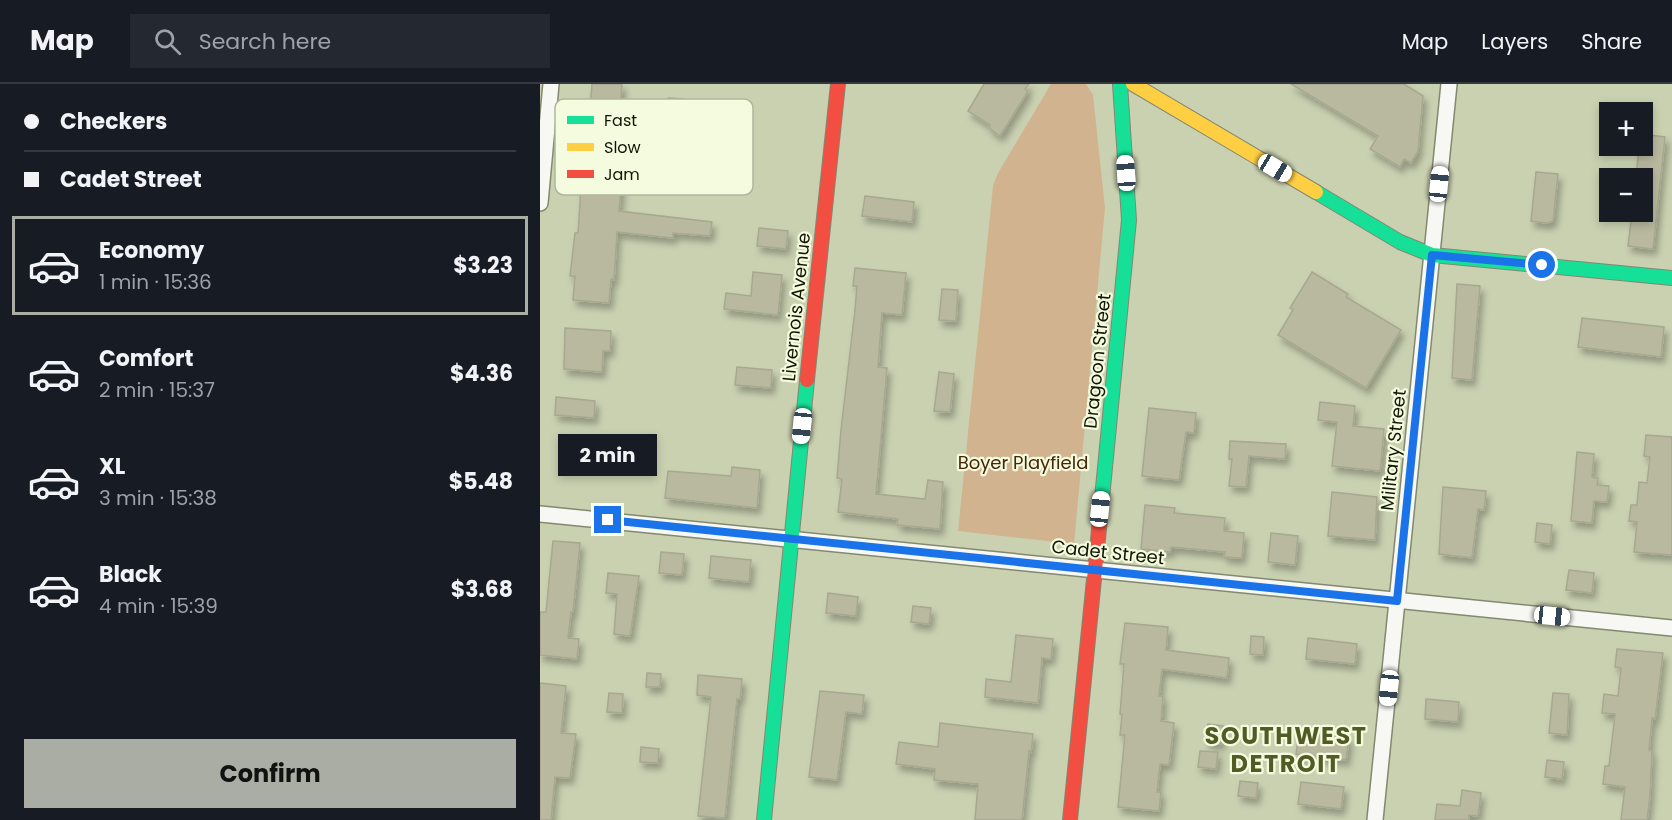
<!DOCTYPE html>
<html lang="en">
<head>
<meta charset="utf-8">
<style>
  :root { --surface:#171b24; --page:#242831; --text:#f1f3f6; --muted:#9ea1a6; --line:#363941; --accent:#a9ada4 }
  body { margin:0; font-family:Poppins,sans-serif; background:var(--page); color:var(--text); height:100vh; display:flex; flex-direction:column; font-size:22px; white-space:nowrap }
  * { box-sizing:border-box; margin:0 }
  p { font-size:20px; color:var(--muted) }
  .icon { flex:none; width:33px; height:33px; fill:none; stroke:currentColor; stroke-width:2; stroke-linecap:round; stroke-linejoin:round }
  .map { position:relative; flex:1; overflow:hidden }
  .panel { display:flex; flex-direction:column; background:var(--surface); width:540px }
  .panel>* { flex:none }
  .guide { display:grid; align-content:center; height:132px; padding:0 24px; background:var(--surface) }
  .controls { position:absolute; left:1059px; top:18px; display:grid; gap:12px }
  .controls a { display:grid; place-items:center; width:54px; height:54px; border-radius:0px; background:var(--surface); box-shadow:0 3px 9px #0003; font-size:30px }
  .end { position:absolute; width:27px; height:27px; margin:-14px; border:8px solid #1a73e8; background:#fff; box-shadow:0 0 0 3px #fff }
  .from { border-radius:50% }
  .bubble { position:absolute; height:42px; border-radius:0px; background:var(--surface); box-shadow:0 3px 9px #0003; font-size:20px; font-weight:700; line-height:42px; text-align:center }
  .car { position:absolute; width:18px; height:36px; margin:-18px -9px; border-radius:8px; box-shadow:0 0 4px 2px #0007; background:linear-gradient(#fff 24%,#345 0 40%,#fff 0 76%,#345 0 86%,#fff 0) }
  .guide b { display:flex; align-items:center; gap:21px; height:57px; font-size:22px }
  .guide b+b { border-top:2px solid var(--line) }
  .guide i { width:15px; height:15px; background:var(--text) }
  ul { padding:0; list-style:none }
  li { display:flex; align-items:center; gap:18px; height:99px; margin:0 12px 9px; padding:0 12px; border:3px solid transparent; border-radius:0px }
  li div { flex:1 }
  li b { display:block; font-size:22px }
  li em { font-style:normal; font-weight:700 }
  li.on { border-color:var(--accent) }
  li>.icon { width:54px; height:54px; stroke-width:1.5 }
  .primary-button { display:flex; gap:12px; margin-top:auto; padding:12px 24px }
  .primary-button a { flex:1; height:69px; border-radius:0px; background:var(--accent); color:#111; font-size:24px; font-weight:700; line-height:69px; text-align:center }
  header { display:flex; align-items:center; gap:36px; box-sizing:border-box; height:84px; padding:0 30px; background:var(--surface); border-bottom:2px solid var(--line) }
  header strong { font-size:28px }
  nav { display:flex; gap:33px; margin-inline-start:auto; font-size:21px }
  .search { width:420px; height:54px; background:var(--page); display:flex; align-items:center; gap:15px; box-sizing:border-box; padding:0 21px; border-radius:0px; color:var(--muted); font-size:22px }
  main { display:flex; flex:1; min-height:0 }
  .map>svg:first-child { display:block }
  .green { fill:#d1b48f }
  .building { fill:#b9b9a0; stroke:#a7a88f; stroke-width:1.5; filter:url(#shadow) }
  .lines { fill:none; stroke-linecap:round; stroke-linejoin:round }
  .street-casing { stroke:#838870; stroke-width:18 }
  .fast-casing { stroke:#838870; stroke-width:16 }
  .slow-casing { stroke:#838870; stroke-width:16 }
  .jam-casing { stroke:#838870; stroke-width:16 }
  .street { stroke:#f7f8f3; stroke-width:15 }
  .fast { stroke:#16e098; stroke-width:14 }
  .slow { stroke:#ffcf43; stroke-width:14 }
  .jam { stroke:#f24e42; stroke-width:14 }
  .route { stroke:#1a73e8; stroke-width:8 }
  .labels { text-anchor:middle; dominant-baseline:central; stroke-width:4.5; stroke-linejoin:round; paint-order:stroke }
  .street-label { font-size:18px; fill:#111502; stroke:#f4fbde }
  .park-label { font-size:18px; fill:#472507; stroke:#f4fbde }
  .district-label { font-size:24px; font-weight:bold; letter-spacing:1.5px; fill:#525b26; stroke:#f4fbde }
  .key { fill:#f4fbde; stroke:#b0b69c; stroke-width:1.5 }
  .key-label { font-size:16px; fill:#111502 }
</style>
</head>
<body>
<header>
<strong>Map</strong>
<div class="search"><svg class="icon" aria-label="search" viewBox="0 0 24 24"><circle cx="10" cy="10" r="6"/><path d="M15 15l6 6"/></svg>Search here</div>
<nav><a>Map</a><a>Layers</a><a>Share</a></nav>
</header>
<main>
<section class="panel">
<div class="guide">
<b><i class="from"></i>Checkers</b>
<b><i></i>Cadet Street</b>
</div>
<ul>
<li class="on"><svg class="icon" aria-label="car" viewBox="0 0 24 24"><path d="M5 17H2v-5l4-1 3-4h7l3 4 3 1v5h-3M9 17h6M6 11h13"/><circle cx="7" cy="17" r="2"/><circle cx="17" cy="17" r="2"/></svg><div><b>Economy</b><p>1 min · 15:36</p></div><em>$3.23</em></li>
<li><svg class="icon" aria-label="car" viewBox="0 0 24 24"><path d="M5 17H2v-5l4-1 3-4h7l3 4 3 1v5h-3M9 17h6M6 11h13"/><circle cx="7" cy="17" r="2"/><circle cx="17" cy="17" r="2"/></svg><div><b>Comfort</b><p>2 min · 15:37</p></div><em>$4.36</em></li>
<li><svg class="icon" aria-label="car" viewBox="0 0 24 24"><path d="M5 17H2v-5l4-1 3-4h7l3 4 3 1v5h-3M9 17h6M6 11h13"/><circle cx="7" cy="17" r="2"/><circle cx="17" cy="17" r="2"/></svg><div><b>XL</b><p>3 min · 15:38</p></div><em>$5.48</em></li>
<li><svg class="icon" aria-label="car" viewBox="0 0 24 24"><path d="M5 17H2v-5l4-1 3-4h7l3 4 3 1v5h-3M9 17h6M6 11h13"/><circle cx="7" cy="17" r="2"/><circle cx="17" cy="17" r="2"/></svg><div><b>Black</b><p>4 min · 15:39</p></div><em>$3.68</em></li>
</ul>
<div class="primary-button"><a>Confirm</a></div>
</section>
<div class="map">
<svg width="1132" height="736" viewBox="0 0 1132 736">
  <defs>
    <filter id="shadow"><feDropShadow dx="3.5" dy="6" stdDeviation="3" flood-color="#0004"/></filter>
  </defs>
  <rect width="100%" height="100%" fill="#cad1b1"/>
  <!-- green -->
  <polygon class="green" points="511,0 546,0 553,11 565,124 534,460 418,447 453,102 458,89"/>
  <!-- building -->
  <g class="building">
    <polygon points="52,0 82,0 80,27 50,25"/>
    <polygon points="444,0 489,0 485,5 488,7 460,52 449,44 450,41 428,27"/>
    <polygon points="751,0 864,0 883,12 878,67 871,79 864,75 860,83 830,65 838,52"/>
    <polygon points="128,14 143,15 142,34 126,32"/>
    <polygon points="1102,50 1125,53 1113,165 1088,162 1092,128 1102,128 1102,94 1096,94 1099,62 1102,62"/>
    <polygon points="45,53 85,57 79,127 172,138 170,152 133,149 133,154 77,148 74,196 71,195 69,219 33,216 35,192 30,192 35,149 38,149 40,120 41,98 37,97 39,77 43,78"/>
    <polygon points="996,88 1018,90 1013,137 1007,139 991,137"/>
    <polygon points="325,112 374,118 372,138 322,132"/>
    <polygon points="219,144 248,147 246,165 217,162"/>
    <polygon points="315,184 366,189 362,231 342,229 338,283 347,284 336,410 385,415 388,396 403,398 400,445 357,441 358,435 298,428 302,395 297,394 301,346 315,226 317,202 313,202"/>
    <polygon points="213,188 242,191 238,231 184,225 186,209 211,212"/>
    <polygon points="772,188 808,210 806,213 861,246 826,304 738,251 753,226 750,224"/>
    <polygon points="917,200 940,202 932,296 912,294"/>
    <polygon points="402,205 418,206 416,237 399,236"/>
    <polygon points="1042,234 1124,243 1121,273 1038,263"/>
    <polygon points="25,244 71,247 70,267 63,267 62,288 24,285"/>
    <polygon points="197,283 232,286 231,304 195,301"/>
    <polygon points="399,288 414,290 410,328 394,327"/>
    <polygon points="16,313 55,317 54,334 15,331"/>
    <polygon points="780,318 815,322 813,342 844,345 840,387 792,382 797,338 778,336"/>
    <polygon points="609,324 656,329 654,349 646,348 639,396 602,392"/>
    <polygon points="1106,351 1132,353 1132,471 1094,468 1097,438 1089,437 1091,421 1097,421 1099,398 1107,399 1110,373 1104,372"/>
    <polygon points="690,357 746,360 745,375 709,372 706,403 689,402 692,375 689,375"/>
    <polygon points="1037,368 1054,370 1052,393 1058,394 1057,401 1069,402 1067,418 1054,417 1052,439 1031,437"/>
    <polygon points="192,383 220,386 217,424 125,414 128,387 191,392"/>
    <polygon points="903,403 946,407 944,426 938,425 932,474 899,470"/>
    <polygon points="792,408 837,413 835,456 788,452"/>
    <polygon points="605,421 635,424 634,429 685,434 684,447 704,449 702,474 684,473 685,468 631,463 630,468 601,465"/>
    <polygon points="997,439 1012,441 1010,460 995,458"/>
    <polygon points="731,449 758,452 755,481 728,478"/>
    <polygon points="13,457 40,459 33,528 31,528 28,554 39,555 37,575 0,571 0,528 6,528"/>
    <polygon points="121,468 144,470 142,491 119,489"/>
    <polygon points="171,472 211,476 209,498 169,494"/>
    <polygon points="1029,486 1054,489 1052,509 1026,506"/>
    <polygon points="68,489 99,492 90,552 74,550 77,510 66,509"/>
    <polygon points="288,509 318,513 316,532 286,529"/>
    <polygon points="373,522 391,524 389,540 371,538"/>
    <polygon points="585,539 628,543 626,566 689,574 687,594 622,585 619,612 623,612 621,637 634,639 629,681 620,680 617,708 621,708 619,727 578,723 585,651 580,651 582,631 580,630 584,580 580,580"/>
    <polygon points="476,551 513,555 511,575 502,574 498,619 445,613 446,595 471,598"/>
    <polygon points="711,552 724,553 723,571 710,570"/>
    <polygon points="768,554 817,560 815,580 766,575"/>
    <polygon points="1077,565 1123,569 1115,635 1112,634 1109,666 1112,667 1110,711 1107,736 1081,736 1085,703 1063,700 1065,682 1069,682 1075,630 1062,629 1064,610 1078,612 1081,584 1075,583"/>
    <polygon points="107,589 121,590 120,603 106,603"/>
    <polygon points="158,591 202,595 200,615 197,615 185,734 158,732 171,613 157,611"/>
    <polygon points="0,599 26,602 21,649 36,650 30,694 15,693 11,736 0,736"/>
    <polygon points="280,607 324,611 322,630 306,628 297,696 269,693"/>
    <polygon points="69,609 83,610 82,629 67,628"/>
    <polygon points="1013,609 1029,610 1027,651 1009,649"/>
    <polygon points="886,615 919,618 918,638 885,635"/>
    <polygon points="400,639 493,650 491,668 489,667 482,736 435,736 438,700 394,696 395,685 356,680 359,658 398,663"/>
    <polygon points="668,640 683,642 681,660 666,659"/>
    <polygon points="759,649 809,654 806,676 756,670"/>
    <polygon points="101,663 119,665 118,679 100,678"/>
    <polygon points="660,667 678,668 676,685 658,683"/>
    <polygon points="1007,676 1024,678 1022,695 1005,693"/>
    <polygon points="700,697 718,699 716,714 698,712"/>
    <polygon points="761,698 804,703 801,725 758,720"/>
    <polygon points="922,706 941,709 938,732 929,731 929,736 895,736 897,720 920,722"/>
  </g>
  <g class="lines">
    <defs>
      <g id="street">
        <polyline points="0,119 11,0"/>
        <polyline points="0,430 1132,544"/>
        <polyline points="835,736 909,0"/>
      </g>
      <g id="fast">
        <polyline points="776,108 860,158 892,171 1132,194"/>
        <polyline points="560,435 589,136 580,0"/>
        <polyline points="224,736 267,296"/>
      </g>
      <polyline id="slow" points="593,0 776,108"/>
      <g id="jam">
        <polyline points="267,296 298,0"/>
        <polyline points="530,736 560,435"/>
      </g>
    </defs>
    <!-- street casing -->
    <use href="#street" class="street-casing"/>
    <!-- fast casing -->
    <use href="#fast" class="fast-casing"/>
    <!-- slow casing -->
    <use href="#slow" class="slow-casing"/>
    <!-- jam casing -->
    <use href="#jam" class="jam-casing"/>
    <!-- street -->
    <use href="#street" class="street"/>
    <!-- fast -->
    <use href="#fast" class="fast"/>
    <!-- slow -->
    <use href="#slow" class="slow"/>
    <!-- jam -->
    <use href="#jam" class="jam"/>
  </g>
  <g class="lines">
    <!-- route -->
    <polyline class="route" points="68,436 857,517 892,171 1002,181"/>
  </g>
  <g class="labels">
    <!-- street labels -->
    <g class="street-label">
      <text transform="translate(256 223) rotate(-84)">Livernois Avenue</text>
      <text transform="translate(557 277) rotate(-84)">Dragoon Street</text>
      <text transform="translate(853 366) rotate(-84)">Military Street</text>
      <text transform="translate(568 468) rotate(6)">Cadet Street</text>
    </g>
    <!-- park labels -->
    <g class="park-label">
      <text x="483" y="378">Boyer Playfield</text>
    </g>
    <!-- district labels -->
    <g class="district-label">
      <text x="746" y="651">SOUTHWEST<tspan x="746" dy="28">DETROIT</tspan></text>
    </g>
  </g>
  <!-- legend -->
  <rect x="15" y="15" width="198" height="96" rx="9" class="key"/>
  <rect x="27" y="32" width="27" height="8" fill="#16e098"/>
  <rect x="27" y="59" width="27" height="8" fill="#ffcf43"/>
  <rect x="27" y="86" width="27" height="8" fill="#f24e42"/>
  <g class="key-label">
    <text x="64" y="42">Fast</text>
    <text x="64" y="69">Slow</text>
    <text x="64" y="96">Jam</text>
  </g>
</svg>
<div class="controls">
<a>+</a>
<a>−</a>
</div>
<i class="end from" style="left:1002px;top:181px"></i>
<i class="end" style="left:68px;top:436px"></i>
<div class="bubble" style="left:18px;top:350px;width:99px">2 min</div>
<i class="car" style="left:735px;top:84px;rotate:121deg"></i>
<i class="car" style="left:586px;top:89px;rotate:356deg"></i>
<i class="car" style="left:899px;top:100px;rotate:6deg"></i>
<i class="car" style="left:262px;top:342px;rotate:186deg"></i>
<i class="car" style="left:560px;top:425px;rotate:6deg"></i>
<i class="car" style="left:1012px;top:532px;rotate:96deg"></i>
<i class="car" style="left:849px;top:604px;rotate:186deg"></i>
</div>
</main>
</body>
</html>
